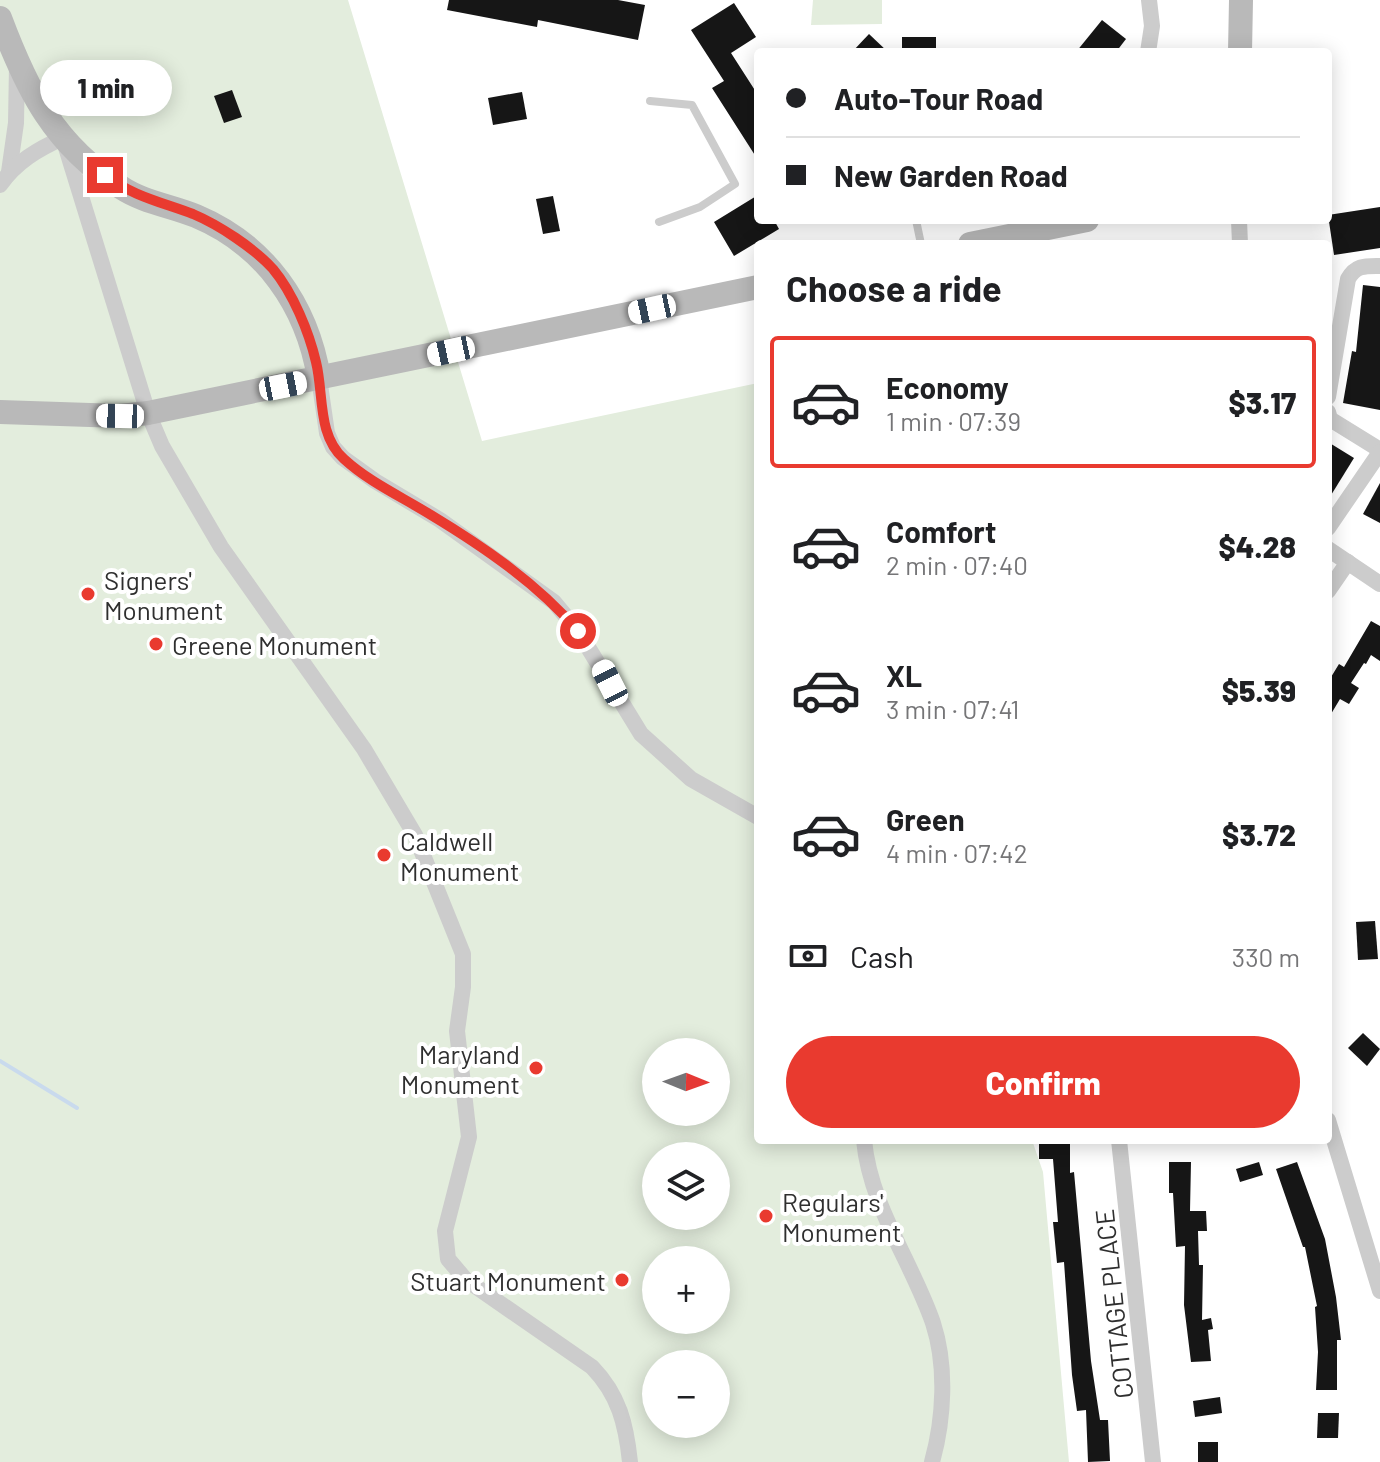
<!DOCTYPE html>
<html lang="en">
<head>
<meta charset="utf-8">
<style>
  :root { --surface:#fff; --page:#f6f6f6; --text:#202124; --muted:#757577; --line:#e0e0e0; --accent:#e93a2f }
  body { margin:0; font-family:Barlow,sans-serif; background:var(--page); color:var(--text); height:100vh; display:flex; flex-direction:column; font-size:30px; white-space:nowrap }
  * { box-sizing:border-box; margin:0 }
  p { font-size:26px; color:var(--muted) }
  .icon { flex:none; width:44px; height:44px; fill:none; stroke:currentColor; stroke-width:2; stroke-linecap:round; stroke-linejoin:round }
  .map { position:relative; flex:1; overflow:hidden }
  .details { position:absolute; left:754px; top:240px; width:578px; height:904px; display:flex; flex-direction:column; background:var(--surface); border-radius:8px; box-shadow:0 4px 20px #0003 }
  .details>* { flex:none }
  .hud { position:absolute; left:754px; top:48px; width:578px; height:176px; border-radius:8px; box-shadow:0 4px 20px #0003; display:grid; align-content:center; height:176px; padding:0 32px; background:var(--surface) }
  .needle { width:52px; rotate:91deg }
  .tools { position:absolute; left:642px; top:1038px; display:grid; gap:16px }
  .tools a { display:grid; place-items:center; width:88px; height:88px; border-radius:50%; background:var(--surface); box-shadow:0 4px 20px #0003; font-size:40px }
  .end { position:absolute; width:36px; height:36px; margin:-18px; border:10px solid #e93a2f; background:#fff; box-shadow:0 0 0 4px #fff }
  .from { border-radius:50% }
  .bubble { position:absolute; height:56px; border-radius:28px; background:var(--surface); box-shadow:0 4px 20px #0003; font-size:26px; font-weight:800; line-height:56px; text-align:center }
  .car { position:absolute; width:24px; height:48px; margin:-24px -12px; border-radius:10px; box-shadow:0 0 6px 2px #0007; background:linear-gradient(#fff 24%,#345 0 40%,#fff 0 76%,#345 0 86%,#fff 0) }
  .hud b { display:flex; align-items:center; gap:28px; height:76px; font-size:30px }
  .hud b+b { border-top:2px solid var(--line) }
  .hud i { width:20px; height:20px; background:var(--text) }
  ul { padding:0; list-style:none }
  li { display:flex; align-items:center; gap:24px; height:132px; margin:0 16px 12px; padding:0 16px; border:4px solid transparent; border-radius:8px }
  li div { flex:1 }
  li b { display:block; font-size:30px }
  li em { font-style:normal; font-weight:800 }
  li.selected { border-color:var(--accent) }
  li>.icon { width:72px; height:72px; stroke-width:1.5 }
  h2 { padding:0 32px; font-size:36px; line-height:96px }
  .pay { display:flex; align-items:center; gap:20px; height:88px; padding:0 32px; font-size:30px }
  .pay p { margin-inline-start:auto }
  .cta { display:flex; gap:16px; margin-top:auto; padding:16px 32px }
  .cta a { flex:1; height:92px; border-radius:48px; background:var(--accent); color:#fff; font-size:32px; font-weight:800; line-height:92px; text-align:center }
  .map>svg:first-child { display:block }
  .green { fill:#e3eddd; fill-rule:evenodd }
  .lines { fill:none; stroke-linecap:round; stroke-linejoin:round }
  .stream { stroke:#c9daed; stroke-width:4 }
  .building { fill:#161616 }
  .lane { stroke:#ccc; stroke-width:8 }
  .street { stroke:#ccc; stroke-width:16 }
  .secondary { stroke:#b9b9b9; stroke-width:24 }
  .route { stroke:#e93a2f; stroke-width:10 }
  .poi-dot { fill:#e93a2f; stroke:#fff; stroke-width:3 }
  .labels { text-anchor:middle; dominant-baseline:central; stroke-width:8; stroke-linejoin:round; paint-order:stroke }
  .poi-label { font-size:26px; fill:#2f2f2f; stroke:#fff; text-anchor:start }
  .street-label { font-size:26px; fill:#2f2f2f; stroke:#fff }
</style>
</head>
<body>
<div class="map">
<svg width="1380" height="1462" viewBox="0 0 1380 1462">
  <rect width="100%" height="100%" fill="#fff"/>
  <!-- green -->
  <g class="green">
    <path d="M0 0H348L482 441 758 383V1140H1032L1043 1172 1069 1462H0ZM656 1052H716V1112H656ZM656 1156H716V1216H656ZM656 1260H716V1320H656ZM656 1364H716V1424H656Z"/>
    <polygon points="813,0 882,0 882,24 811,25"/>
  </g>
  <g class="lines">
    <!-- stream -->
    <polyline class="stream" points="0,1061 77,1108"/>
  </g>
  <!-- building -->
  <g class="building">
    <polygon points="449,0 618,0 645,5 638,40 538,20 537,27 447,10"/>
    <polygon points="734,3 756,37 731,53 758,95 758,160 712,88 724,81 691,30"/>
    <polygon points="1102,20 1126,39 1116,52 1076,52"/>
    <polygon points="869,34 888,52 852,52"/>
    <rect x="902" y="37" width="34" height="15"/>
    <polygon points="232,90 242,117 224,123 214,96"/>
    <polygon points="522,92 527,119 493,125 488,98"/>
    <polygon points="758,195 758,220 774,220 779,229 734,256 714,222"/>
    <polygon points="553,196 560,231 543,234 536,199"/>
    <polygon points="1380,207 1380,248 1334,255 1328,215"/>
    <polygon points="1363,285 1380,287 1380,410 1343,403 1352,351 1356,352"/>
    <polygon points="1328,442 1354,458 1328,500"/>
    <polygon points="1380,483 1380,523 1363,514"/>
    <polygon points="1371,621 1380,626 1380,661 1371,655 1366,664 1364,663 1351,683 1359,688 1349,704 1340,699 1328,719 1328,682 1339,664 1344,667"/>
    <polygon points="1375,921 1378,959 1358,960 1356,922"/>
    <polygon points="1363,1033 1380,1049 1367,1066 1348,1048"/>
    <polygon points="1039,1140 1070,1140 1070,1173 1074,1172 1091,1361 1100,1420 1108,1420 1110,1461 1088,1462 1086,1410 1077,1411 1072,1375 1064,1262 1057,1263 1053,1222 1058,1222 1053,1159 1039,1159"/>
    <polygon points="1169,1162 1191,1162 1190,1211 1206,1211 1207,1231 1198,1231 1199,1265 1203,1265 1202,1320 1211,1318 1213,1329 1208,1330 1211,1361 1191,1362 1184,1305 1185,1246 1176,1247 1173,1193 1169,1193"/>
    <polygon points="1259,1162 1263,1175 1240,1182 1236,1169"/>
    <polygon points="1297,1162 1325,1239 1336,1297 1341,1340 1337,1340 1337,1390 1316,1390 1318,1352 1315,1307 1317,1306 1305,1247 1303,1247 1276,1169"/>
    <polygon points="1220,1397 1222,1413 1195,1417 1193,1401"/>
    <polygon points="1318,1413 1339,1413 1338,1438 1317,1438"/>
    <rect x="1198" y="1442" width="20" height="20"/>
  </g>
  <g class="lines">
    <!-- lane -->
    <g class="lane">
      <polyline points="650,101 692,105 735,184 700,207 659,222"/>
      <polyline points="916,220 921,244"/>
    </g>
    <!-- street -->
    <g class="street">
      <polyline points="1148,52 1152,26 1149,0"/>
      <polyline points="9,172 16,123 17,66"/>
      <path d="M0 185C16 162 38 149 63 138L148 413 162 446 221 547 364 749 415 835 463 954V987L457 1031 469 1137 445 1231 448 1259 465 1279 592 1367C619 1395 626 1424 630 1462"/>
      <polyline points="1239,220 1240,244"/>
      <polyline points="319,378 327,433 333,447 343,458 375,481 440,520 554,602 578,631 641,734 691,779 758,817"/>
      <path d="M1328 397 1348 279C1356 265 1365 266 1380 266"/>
      <polyline points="1328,412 1330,419 1380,450"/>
      <polyline points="1328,528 1380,452"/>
      <polyline points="1328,549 1380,584"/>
      <polyline points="1328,591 1348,562"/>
      <polyline points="1328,1120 1380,1291"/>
      <path d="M864 1140C870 1206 912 1262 933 1323 947 1366 944 1419 932 1462"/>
      <polyline points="1119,1140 1153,1462"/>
    </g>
    <!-- secondary -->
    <g class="secondary">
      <path d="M0 18C27 90 54 145 122 188 143 202 172 206 196 216 265 245 307 305 319 378"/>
      <polyline points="1240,52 1241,0"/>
      <polyline points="970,244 1087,220"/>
      <polyline points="0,412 120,416 148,413 758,287"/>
    </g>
  </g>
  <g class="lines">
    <!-- route -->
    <path class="route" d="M105 175C132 196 161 202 193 214 219 225 254 248 273 269 293 293 309 332 316 362 324 394 317 435 344 459 369 482 402 497 431 515 484 547 538 584 578 631"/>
  </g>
  <!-- markers -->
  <g class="poi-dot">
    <circle cx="88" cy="594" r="8"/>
    <circle cx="156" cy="644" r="8"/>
    <circle cx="384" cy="855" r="8"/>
    <circle cx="536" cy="1068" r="8"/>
    <circle cx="766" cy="1216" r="8"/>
    <circle cx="622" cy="1280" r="8"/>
  </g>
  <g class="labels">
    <!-- poi labels -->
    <g class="poi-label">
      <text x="104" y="579">Signers'<tspan x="104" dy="30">Monument</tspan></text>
      <text x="172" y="644">Greene Monument</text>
      <text x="400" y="840">Caldwell<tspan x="400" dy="30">Monument</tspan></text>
      <text x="520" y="1053" text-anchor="end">Maryland<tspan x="520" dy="30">Monument</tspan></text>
      <text x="782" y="1201">Regulars'<tspan x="782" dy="30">Monument</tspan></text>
      <text x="606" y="1280" text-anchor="end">Stuart Monument</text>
    </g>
    <!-- street labels -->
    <g class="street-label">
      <text transform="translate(1113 1304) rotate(-96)">COTTAGE PLACE</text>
    </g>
  </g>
</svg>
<div class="tools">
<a><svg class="needle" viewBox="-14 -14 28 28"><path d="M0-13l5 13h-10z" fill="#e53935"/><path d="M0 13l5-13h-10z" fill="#757577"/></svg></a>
<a><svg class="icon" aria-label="layers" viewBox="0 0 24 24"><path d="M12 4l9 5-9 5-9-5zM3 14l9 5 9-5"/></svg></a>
<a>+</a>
<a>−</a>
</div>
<i class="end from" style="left:578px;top:631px"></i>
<i class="end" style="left:105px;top:175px"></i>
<div class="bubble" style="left:40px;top:60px;width:132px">1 min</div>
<i class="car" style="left:652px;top:309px;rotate:258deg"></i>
<i class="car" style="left:451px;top:351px;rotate:258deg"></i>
<i class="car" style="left:283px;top:386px;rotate:79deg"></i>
<i class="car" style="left:120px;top:416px;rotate:271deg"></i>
<i class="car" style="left:610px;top:683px;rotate:333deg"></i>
<div class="hud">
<b><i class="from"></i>Auto-Tour Road</b>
<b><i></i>New Garden Road</b>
</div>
<section class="details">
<h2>Choose a ride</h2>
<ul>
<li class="selected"><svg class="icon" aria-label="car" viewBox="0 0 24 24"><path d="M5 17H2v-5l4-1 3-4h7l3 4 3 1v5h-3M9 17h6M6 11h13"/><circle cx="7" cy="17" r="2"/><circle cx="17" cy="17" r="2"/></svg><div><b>Economy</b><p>1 min · 07:39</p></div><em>$3.17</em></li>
<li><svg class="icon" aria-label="car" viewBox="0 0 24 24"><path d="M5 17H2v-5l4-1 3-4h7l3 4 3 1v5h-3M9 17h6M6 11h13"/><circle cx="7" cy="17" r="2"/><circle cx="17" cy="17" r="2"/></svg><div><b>Comfort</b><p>2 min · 07:40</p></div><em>$4.28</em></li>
<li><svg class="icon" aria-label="car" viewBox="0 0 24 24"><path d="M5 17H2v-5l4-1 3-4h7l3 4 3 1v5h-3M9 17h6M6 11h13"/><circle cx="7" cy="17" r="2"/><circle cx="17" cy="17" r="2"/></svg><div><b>XL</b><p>3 min · 07:41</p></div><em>$5.39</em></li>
<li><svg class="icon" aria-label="car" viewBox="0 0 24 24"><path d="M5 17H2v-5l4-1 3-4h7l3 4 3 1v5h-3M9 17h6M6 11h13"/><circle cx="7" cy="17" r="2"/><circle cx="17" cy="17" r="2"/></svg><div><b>Green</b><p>4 min · 07:42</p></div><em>$3.72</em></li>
</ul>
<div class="pay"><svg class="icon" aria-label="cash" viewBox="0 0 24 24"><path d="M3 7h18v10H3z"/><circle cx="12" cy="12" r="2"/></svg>Cash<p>330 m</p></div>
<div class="cta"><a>Confirm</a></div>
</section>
</div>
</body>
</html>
